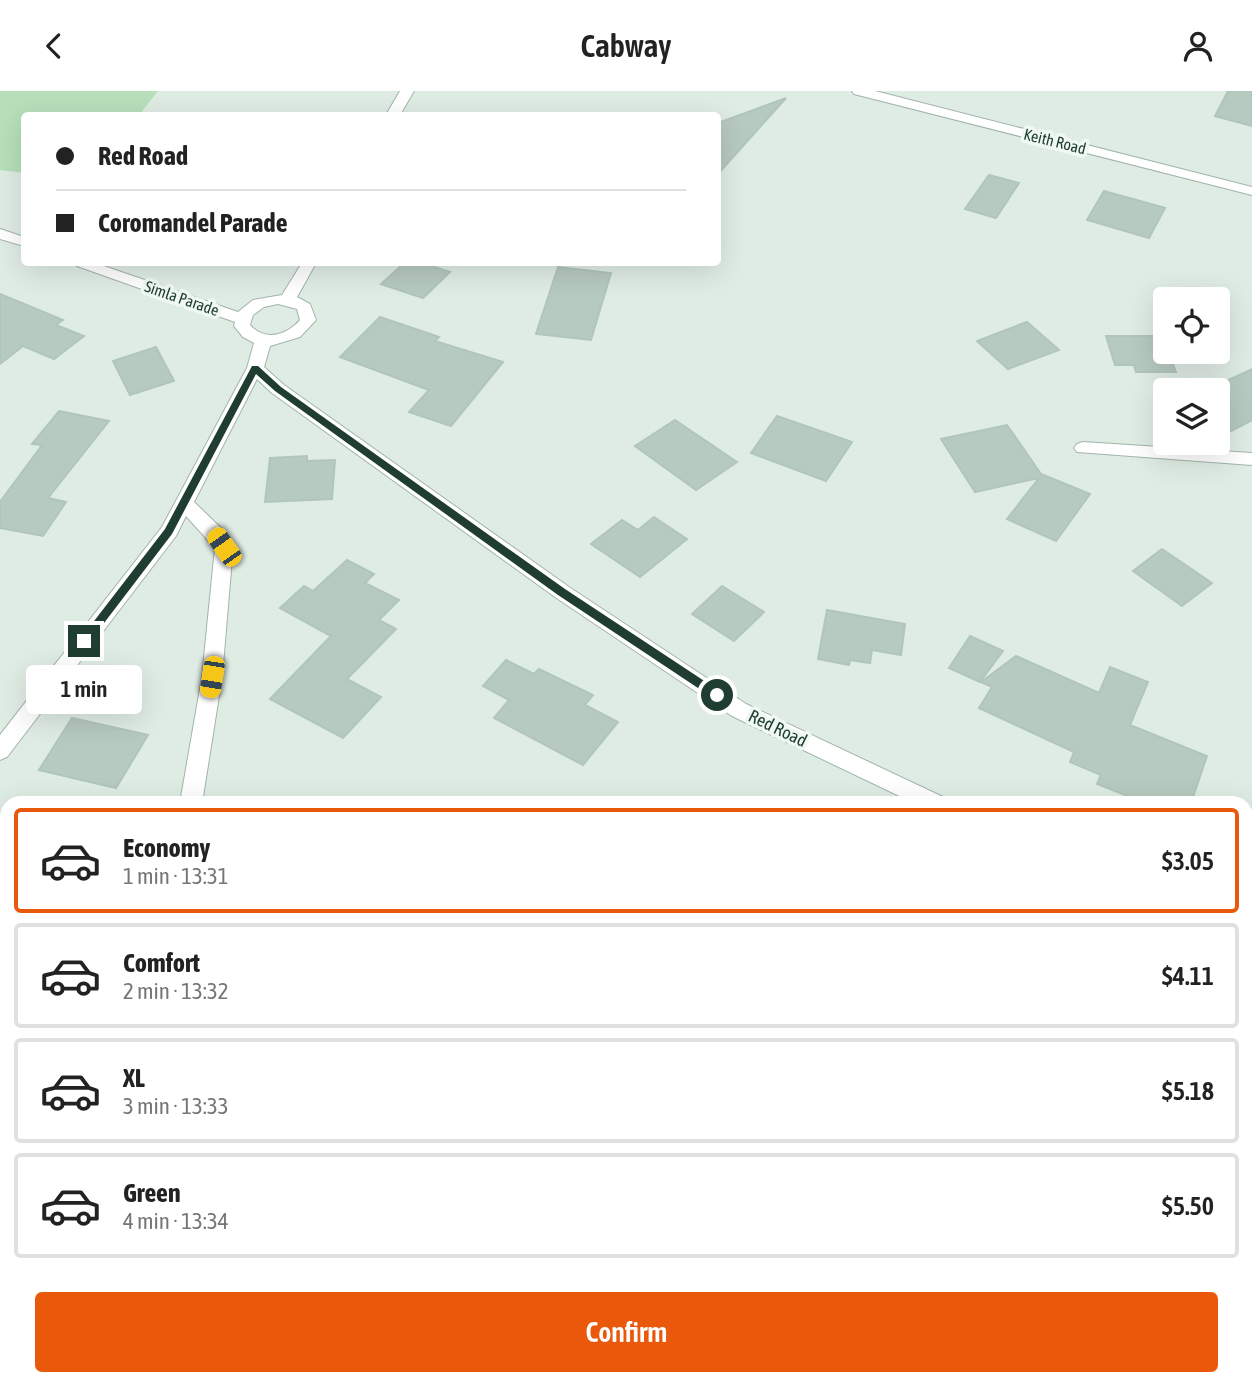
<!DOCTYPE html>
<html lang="en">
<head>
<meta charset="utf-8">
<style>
  :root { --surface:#fff; --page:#f6f6f6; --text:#222; --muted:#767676; --line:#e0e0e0; --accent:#ea580c }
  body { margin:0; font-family:"Asap Condensed",sans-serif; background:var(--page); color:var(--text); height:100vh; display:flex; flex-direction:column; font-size:26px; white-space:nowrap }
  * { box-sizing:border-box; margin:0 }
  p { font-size:23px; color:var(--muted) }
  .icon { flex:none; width:38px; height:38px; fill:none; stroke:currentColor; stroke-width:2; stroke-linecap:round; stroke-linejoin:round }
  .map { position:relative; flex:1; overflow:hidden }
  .side { position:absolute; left:0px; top:705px; width:1253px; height:590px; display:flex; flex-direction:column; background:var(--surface); border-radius:21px 21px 0 0; box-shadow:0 7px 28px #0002 }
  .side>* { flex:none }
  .hud { position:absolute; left:21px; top:21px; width:700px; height:154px; border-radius:7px; box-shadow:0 7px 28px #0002; display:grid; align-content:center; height:154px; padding:0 35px; background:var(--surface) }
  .controls { position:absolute; left:1153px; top:196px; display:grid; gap:14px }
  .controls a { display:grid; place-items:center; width:77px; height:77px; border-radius:7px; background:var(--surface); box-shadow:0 7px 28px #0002; font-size:35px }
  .end { position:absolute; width:32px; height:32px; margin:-16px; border:9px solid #1f3d30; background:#fff; box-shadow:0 0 0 4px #fff }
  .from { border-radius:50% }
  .bubble { position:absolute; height:49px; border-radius:7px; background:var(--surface); box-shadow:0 7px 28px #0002; font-size:23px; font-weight:600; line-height:49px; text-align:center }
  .car { position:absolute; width:21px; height:42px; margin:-21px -10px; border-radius:9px; box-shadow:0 0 5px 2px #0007; background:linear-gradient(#f5c518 24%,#345 0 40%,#f5c518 0 76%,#345 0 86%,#f5c518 0) }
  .hud b { display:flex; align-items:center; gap:24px; height:66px; font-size:26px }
  .hud b+b { border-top:2px solid var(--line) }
  .hud i { width:18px; height:18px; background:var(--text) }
  ul { padding:12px 0 0; list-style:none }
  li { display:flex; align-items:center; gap:21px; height:105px; margin:0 14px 10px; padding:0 21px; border:4px solid var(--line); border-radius:7px }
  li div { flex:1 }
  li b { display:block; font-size:26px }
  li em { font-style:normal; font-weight:600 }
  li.selected { border-color:var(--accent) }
  li>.icon { width:63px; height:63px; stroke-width:1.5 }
  .button { display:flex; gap:14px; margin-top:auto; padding:14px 35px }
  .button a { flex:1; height:80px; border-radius:7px; background:var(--accent); color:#fff; font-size:28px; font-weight:600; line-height:80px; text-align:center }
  header { display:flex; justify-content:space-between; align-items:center; height:91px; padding:0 35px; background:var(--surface); font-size:32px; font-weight:600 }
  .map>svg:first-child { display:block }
  .green { fill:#b6dfba }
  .building { fill:#b7cabf; stroke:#b1c6ba; stroke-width:2 }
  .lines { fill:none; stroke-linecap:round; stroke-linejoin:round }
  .street-casing { stroke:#a2b4aa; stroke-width:2 }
  .street { fill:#fff; fill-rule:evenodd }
  .route { fill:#1f3d30 }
  .labels { text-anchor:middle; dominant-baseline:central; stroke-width:7; stroke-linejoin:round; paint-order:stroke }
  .far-street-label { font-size:16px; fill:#1f3d30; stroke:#f0f8f2 }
  .street-label { font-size:18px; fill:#1f3d30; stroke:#f0f8f2 }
</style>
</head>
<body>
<header><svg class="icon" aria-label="back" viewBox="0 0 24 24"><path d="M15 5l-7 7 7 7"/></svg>Cabway<svg class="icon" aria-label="person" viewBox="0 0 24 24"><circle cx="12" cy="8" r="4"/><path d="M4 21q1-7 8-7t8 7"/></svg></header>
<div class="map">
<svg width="1252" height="1294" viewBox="0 0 1252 1294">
  <rect width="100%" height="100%" fill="#dfece4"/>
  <!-- green -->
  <polygon class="green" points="0,0 158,0 139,24 24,24 24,82 0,79"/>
  <!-- building -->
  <g class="building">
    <polygon points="1228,0 1252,0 1252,35 1215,25"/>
    <polygon points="786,7 718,83 718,32"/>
    <polygon points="989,84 1019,92 996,127 965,118"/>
    <polygon points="1104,100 1165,117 1149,147 1087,129"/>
    <polygon points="404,172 422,172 450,181 423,207 381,193"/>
    <polygon points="558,176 611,182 591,249 536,243"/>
    <polygon points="0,203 63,229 56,234 84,245 54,268 23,255 0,273"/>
    <polygon points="380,226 439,246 435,250 503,271 451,335 409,321 429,299 340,266"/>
    <polygon points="1027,231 1059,259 1008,278 977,250"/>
    <polygon points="1106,245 1163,245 1166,261 1168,261 1176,281 1136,281 1134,274 1115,274"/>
    <polygon points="156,256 174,290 130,304 113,270"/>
    <polygon points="1252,278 1252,329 1231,340 1218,330 1218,302 1222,292"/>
    <polygon points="59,320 109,330 48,407 66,411 43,445 0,437 0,411 42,354 32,353"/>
    <polygon points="777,325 852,351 826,390 751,362"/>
    <polygon points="675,329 737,371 696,399 635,355"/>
    <polygon points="1007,334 1041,383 1090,403 1056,450 1007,428 1039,387 975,401 941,348"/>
    <polygon points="307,365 307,370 335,369 332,408 265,411 270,367"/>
    <polygon points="654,426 687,448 640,486 591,453 622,429 638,439"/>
    <polygon points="1162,458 1212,492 1182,515 1133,480"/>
    <polygon points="347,469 374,483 365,492 399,509 379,529 396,538 347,588 381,606 343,647 270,608 331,545 280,517 304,495 313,500"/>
    <polygon points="722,495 764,521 734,550 692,523"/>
    <polygon points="827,519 905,533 901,564 872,559 870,572 850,569 849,574 818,568"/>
    <polygon points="970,545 1003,560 980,591 949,577"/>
    <polygon points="1016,565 1099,602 1110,576 1148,591 1130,634 1207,665 1191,712 1145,712 1097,693 1101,684 1070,671 1074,661 979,617 992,596 981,591"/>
    <polygon points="506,569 534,583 539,578 593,604 585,614 618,631 583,674 494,627 509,609 483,595"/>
    <polygon points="72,627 148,644 116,697 39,679"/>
  </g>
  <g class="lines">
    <defs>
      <g id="street">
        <polygon points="400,0 414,0 400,24 386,24"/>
        <polygon points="852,0 875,0 1252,96 1252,104 854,3"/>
        <polygon points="0,138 24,146 24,155 0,148"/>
        <path d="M74 172H95L238 221 253 209 282 204 302 172H316L297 206 310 213 316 229 300 246 270 255 264 276 284 294 569 496 746 613 943 706 946 712H914L732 625 555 506 272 302 257 288 194 411 222 438 233 456 222 586 202 712H180L202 586 215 457 186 425 176 445 7 666 0 669V644L162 436 247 277 254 252 243 246 234 235 235 231 77 175ZM278 213 297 218 300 229C287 244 265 251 250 234L253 224 264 216Z"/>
        <polygon points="1083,351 1252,362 1252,374 1077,361 1074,357 1077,353"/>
        <polygon points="1246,851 1252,853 1252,875 1246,873"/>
        <polygon points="7,1063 7,1099 0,1102 0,1066"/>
        <polygon points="990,1288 1020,1288 1018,1294 988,1294"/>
      </g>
    </defs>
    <!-- street casing -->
    <use href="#street" class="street-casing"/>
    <!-- street -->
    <use href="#street" class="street"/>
  </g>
  <!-- route -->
  <polygon class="route" points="252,275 258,275 281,296 565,498 721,601 721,607 713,607 558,504 275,300 256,283 172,443 88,553 81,553 81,547 165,438"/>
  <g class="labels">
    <!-- far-street labels -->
    <g class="far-street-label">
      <text transform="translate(1055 50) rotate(14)">Keith Road</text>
      <text transform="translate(182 207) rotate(19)">Simla Parade</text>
    </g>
    <!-- street labels -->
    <g class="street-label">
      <text transform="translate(778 637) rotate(26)">Red Road</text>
    </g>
  </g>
</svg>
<div class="controls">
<a><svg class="icon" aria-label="locate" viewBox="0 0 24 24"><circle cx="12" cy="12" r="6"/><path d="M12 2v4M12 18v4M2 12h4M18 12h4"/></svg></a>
<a><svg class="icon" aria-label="layers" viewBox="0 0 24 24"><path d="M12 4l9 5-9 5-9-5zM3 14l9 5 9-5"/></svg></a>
</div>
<i class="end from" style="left:717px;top:604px"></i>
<i class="end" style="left:84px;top:550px"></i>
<div class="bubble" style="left:26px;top:574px;width:116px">1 min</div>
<i class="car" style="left:224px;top:456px;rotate:325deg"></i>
<i class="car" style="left:212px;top:586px;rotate:189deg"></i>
<div class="hud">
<b><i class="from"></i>Red Road</b>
<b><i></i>Coromandel Parade</b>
</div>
<section class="side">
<ul>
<li class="selected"><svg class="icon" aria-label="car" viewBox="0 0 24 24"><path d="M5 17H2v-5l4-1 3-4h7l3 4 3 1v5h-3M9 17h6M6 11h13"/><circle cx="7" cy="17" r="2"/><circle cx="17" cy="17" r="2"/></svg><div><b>Economy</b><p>1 min · 13:31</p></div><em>$3.05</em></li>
<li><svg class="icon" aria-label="car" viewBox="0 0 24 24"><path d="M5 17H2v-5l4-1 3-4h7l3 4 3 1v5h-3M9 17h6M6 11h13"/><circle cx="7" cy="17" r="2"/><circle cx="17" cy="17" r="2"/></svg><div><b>Comfort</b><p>2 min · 13:32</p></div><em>$4.11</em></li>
<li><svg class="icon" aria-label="car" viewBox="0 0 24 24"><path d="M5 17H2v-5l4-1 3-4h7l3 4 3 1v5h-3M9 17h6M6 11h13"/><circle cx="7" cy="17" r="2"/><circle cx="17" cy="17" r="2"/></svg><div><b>XL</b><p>3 min · 13:33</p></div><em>$5.18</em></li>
<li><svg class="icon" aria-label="car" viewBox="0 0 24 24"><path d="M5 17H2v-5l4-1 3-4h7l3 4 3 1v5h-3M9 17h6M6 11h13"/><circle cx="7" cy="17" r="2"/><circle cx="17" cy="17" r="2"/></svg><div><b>Green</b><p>4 min · 13:34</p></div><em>$5.50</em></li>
</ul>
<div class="button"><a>Confirm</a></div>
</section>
</div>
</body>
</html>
